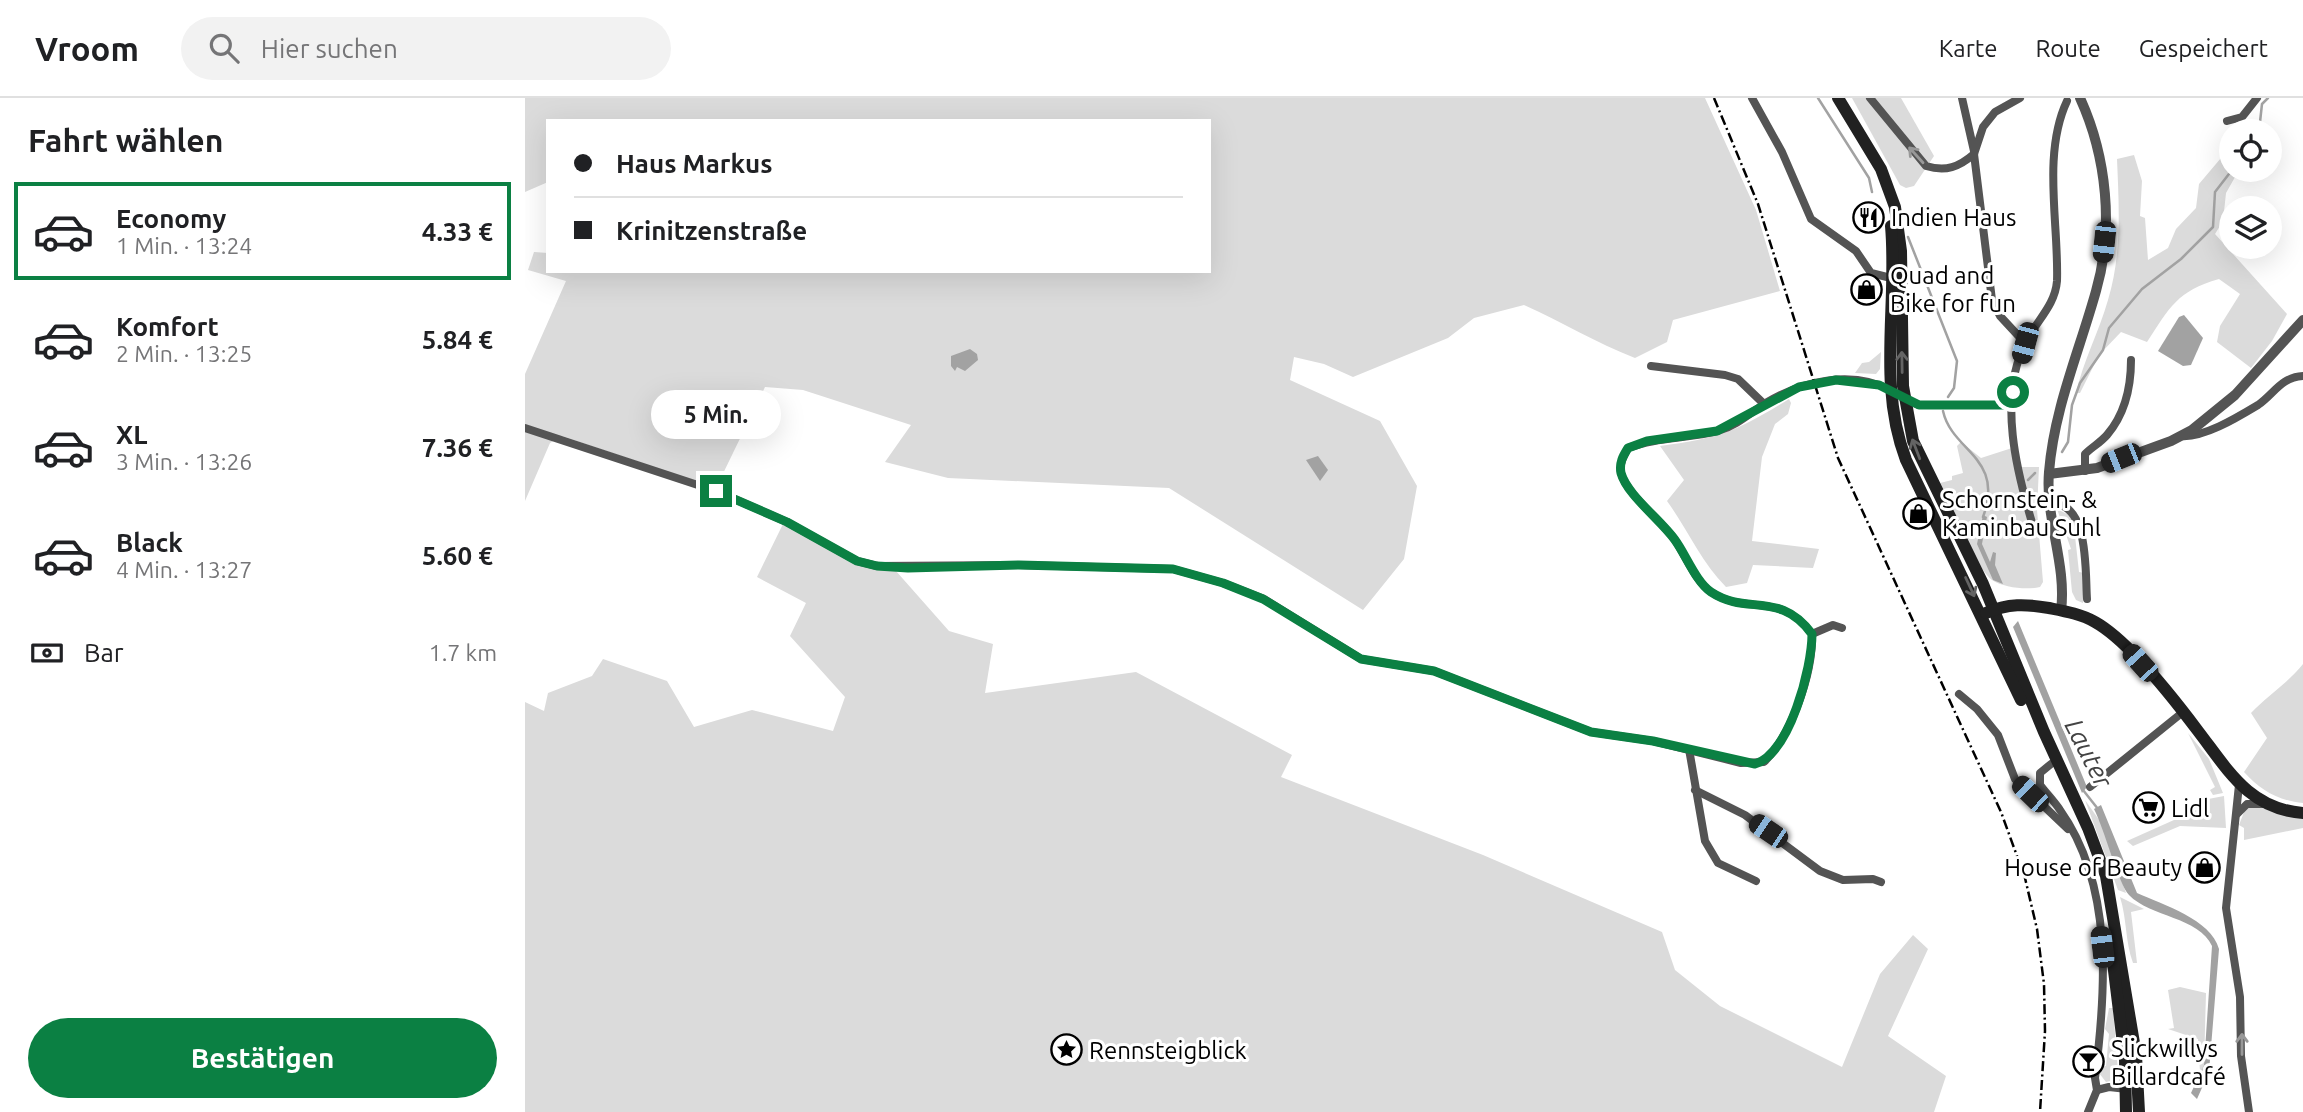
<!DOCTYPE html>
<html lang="de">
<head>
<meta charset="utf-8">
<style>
  :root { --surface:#fff; --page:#f2f2f2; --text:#202124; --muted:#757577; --line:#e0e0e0; --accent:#0b8043 }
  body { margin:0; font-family:Ubuntu,sans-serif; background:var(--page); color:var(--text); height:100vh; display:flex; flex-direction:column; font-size:26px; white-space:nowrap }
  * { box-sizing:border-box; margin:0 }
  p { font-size:23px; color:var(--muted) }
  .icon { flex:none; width:38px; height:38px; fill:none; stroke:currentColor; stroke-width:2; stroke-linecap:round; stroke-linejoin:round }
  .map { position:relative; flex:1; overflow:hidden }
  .drawer { display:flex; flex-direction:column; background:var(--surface); width:525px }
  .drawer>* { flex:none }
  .top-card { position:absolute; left:21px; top:21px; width:665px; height:154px; border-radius:0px; box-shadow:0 7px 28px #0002; display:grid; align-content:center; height:154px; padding:0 28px; background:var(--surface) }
  .buttons { position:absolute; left:1694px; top:21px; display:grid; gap:14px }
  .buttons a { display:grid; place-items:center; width:63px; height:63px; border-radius:50%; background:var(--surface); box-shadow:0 7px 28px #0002; font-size:35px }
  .end { position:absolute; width:32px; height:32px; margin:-16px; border:9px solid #0b8043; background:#fff; box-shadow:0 0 0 4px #fff }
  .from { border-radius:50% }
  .bubble { position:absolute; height:49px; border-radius:24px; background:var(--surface); box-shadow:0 7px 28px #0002; font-size:23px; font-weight:700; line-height:49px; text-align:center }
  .car { position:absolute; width:21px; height:42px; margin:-21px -10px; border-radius:9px; box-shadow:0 0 5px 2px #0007; background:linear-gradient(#222 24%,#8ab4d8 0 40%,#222 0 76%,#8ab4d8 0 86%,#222 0) }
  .top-card b { display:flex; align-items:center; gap:24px; height:66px; font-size:26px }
  .top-card b+b { border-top:2px solid var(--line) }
  .top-card i { width:18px; height:18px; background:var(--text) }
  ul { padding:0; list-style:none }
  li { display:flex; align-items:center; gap:21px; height:98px; margin:0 14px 10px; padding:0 14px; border:4px solid transparent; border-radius:0px }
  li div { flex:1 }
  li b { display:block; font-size:26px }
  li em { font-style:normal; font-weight:700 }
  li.on { border-color:var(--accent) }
  li>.icon { width:63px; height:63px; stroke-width:1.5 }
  h2 { padding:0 28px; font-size:32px; line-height:84px }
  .pay { display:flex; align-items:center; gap:18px; height:77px; padding:0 28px; font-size:26px }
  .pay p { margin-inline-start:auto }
  .action { display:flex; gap:14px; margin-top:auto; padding:14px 28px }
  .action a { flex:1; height:80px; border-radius:42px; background:var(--accent); color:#fff; font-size:28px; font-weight:700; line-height:80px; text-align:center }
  header { display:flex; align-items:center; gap:42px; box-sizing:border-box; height:98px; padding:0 35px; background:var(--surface); border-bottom:2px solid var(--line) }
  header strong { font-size:33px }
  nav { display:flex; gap:38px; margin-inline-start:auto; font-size:24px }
  .search { width:490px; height:63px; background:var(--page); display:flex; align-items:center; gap:18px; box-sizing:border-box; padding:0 24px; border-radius:38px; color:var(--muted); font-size:26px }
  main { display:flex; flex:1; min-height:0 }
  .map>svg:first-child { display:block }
  .green { fill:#dbdbdb }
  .water { fill:#a2a2a2 }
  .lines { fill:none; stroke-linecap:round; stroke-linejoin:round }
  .stream { stroke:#a2a2a2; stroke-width:2.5 }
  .minor { stroke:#545454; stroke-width:8 }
  .tertiary { stroke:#545454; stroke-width:10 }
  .secondary { stroke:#212121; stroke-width:12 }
  .rail { stroke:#000; stroke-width:2.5; stroke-dasharray:10 3.5 2 3.5; stroke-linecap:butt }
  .oneway { stroke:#989898 }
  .oneway2 { stroke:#646464 }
  .route { stroke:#0b8043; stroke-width:9 }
  .labels { text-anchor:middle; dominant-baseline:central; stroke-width:6; stroke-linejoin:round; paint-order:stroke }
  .poi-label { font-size:24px; fill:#000; stroke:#fff; text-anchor:start }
  .water-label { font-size:26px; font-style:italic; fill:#434343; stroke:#fff }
</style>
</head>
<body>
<header>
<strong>Vroom</strong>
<div class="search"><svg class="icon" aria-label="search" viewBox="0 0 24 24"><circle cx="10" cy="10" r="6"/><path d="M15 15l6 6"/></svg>Hier suchen</div>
<nav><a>Karte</a><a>Route</a><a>Gespeichert</a></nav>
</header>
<main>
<section class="drawer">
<h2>Fahrt wählen</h2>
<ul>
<li class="on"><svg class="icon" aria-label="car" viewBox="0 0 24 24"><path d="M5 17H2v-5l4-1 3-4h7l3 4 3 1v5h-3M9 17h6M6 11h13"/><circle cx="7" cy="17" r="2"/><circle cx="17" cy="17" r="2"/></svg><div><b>Economy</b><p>1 Min. · 13:24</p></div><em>4.33 €</em></li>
<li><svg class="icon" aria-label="car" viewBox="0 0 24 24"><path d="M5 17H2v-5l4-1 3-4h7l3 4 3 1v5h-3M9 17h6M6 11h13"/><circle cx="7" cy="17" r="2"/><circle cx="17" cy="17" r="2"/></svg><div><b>Komfort</b><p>2 Min. · 13:25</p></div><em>5.84 €</em></li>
<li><svg class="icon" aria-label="car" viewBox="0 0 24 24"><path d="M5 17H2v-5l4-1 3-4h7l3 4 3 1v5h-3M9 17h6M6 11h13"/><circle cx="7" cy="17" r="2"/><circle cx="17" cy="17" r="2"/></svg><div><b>XL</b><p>3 Min. · 13:26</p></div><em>7.36 €</em></li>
<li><svg class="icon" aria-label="car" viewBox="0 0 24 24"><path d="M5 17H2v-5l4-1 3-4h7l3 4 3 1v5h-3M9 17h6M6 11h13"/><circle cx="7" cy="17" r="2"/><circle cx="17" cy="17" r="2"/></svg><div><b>Black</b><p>4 Min. · 13:27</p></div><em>5.60 €</em></li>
</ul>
<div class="pay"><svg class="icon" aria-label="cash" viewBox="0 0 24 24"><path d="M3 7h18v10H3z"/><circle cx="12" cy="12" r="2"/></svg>Bar<p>1.7 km</p></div>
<div class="action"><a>Bestätigen</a></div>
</section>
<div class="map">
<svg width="1778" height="1014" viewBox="0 0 1778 1014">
  <rect width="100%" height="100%" fill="#fff"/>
  <!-- green -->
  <g class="green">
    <path d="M0 0H1180L1231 112 1255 193 1148 222 1142 244 1110 260C1071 245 1037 224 999 207L949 220 923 240 828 279 799 266 769 259 765 282 855 323 892 388 879 461 838 512 644 390 423 380 360 364 386 327 278 292 240 289 191 390 37 338 25 345 0 403V276L41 183 3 172 9 154 23 155V173H684V23H23V84L0 94Z"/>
    <polygon points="1327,0 1376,0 1409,58 1389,88 1381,90 1375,87"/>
    <path d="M1609 57 1617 83 1615 118 1620 120 1623 162 1643 150 1651 131 1671 110 1674 86 1696 60 1706 57V72H1714L1701 95 1698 123 1690 136 1762 216 1747 243 1726 270 1692 244 1695 228 1715 196 1694 181C1652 193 1645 209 1622 244L1596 234 1574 257 1555 295H1551C1558 263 1574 234 1583 202 1597 156 1594 109 1592 61Z"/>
    <polygon points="1356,254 1355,271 1351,276 1330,275 1337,265 1344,264"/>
    <path d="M1264 301 1266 305 1263 316 1250 326 1237 359 1227 443 1294 451 1288 470 1228 467 1222 485 1201 489C1176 464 1163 432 1142 403L1159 382 1135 348C1195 340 1212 333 1264 301Z"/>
    <path d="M1436 344 1456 360 1487 350 1490 369H1514L1512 412 1518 484 1515 489C1502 492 1479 490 1467 482 1450 469 1426 407 1415 385L1427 382V378L1438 375 1432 348Z"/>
    <polygon points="1532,411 1544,417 1555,435 1550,438 1554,474 1559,475 1558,505 1551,502 1547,494 1543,452 1546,451"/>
    <polygon points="258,426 351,471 371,473 424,533 468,546 460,595 611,574 767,657 756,679 958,757 1137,834 1150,872 1195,908 1317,969 1355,876 1388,837 1403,851 1363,938 1421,978 1409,1014 0,1014 0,604 19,613 23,595 67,578 78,561 142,583 169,629 227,612 308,633 320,599 265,538 281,505 232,479"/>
    <path d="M1778 566V705C1754 703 1735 692 1719 674L1742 640 1726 615C1743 597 1763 585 1778 566Z"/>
    <polygon points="1663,635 1684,661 1698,695 1688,697 1685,692 1690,689"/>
    <polygon points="1699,698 1701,730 1655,728 1608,748 1602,743 1678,709 1678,702"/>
    <polygon points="1560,702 1577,726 1601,795 1593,792"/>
    <polygon points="1721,709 1734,709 1778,721 1778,730 1719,742 1719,730 1714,727"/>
    <path d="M1595 799 1619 811 1606 814 1612 865H1608C1600 843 1602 821 1595 799Z"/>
    <polygon points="1655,889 1681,895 1679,967 1671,986 1675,974 1673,941 1643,931 1649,930 1643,892"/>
    <polygon points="1584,910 1588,910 1593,974 1589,982 1581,984 1574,975 1577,968 1581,968 1584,936 1580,931"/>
  </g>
  <!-- water -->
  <g class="water">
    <polygon points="1659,217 1678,240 1666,267 1658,268 1633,253 1654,219"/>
    <polygon points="445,251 452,256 453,262 440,273 432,269 430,273 426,268 426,258"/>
    <polygon points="793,358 803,372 795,383 781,362"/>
    <polygon points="1458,417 1462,419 1457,446 1465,464 1468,454 1471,455 1470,467 1478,486 1468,482 1452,446"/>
    <polygon points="1493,523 1562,689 1557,695 1488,529"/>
    <path d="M1576 707 1612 795C1638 807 1686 821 1694 851L1684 974 1672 1001 1666 995 1679 967 1687 848C1674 819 1625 819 1604 797 1594 787 1579 730 1569 711Z"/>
  </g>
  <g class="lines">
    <!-- stream -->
    <g class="stream">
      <polyline points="1293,0 1344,80 1347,94"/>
      <polyline points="1734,33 1737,6 1743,0"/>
      <polyline points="1383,139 1432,263 1429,290 1423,299"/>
      <path d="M1418 313C1427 354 1480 359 1458 419"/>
      <polyline points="1537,354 1543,344 1547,307 1555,285 1578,252 1584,230 1617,191 1656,161 1688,129 1690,94 1707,72"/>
      <polyline points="1503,382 1510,375"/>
      <polyline points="1558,692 1573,711"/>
    </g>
    <!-- minor -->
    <g class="minor">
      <polyline points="1227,0 1257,54 1286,121 1331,153 1346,175 1370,181"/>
      <path d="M1345 0 1401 68C1421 74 1434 69 1449 56"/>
      <polyline points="1437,0 1449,53"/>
      <polyline points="1495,0 1470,14 1458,29 1449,56 1467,202 1475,218 1500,245"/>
      <polyline points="1702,23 1717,19 1732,0"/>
      <polyline points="1126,268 1200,277 1213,281 1239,306"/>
      <polyline points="1378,300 1394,307 1485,307"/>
      <path d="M0 330 191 393 262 424 332 463 352 468 494 467 648 471 698 485 739 501 836 561 909 573 1066 634 1128 643 1216 665 1239 664C1267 636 1288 575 1287 536"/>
      <path d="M1656 338C1679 340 1713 319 1733 307 1749 296 1756 279 1778 278"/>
      <path d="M1560 373V356C1567 349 1575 345 1582 337 1600 316 1606 290 1606 262"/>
      <path d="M1524 406C1565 401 1560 475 1562 501"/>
      <path d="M1509 431C1492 376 1472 299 1501 244 1511 223 1530 208 1532 183 1534 127 1517 56 1542 3"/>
      <path d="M1287 536C1255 492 1222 518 1186 494 1171 484 1160 457 1150 442 1136 422 1102 397 1096 375 1094 365 1099 358 1103 350 1132 339 1163 341 1193 333 1211 328 1224 316 1239 306 1276 283 1327 271 1367 293"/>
      <polyline points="1287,536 1308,527 1317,530"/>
      <polyline points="1434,596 1452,611 1473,637 1490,681 1543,731"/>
      <polyline points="1164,651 1180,743 1193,765 1231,783"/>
      <path d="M1526 666 1515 675V687C1521 695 1529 703 1535 712 1589 788 1581 893 1570 980L1572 992 1563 1014"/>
      <polyline points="1714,687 1701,810 1715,899 1716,958 1724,1014"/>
      <polyline points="1565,689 1658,614"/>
      <polyline points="1170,692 1220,717 1295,773 1318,782 1348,781 1356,784"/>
      <polyline points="1712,716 1722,706 1740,706"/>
      <polyline points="1572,992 1584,989 1602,991"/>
    </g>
    <!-- tertiary -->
    <g class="tertiary">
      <polyline points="1524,376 1572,370 1646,343 1667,332 1710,297 1778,222"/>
      <path d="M1536 513C1542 466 1520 421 1524 374 1529 311 1554 254 1571 193 1589 131 1582 59 1555 0"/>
    </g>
    <!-- secondary -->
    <g class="secondary">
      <polyline points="1313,0 1356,71 1370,109 1376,153 1378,288 1388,343 1458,486 1519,634 1563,730 1581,778 1611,957 1614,1014"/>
      <path d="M1366 128C1373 207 1352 286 1381 362L1496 602"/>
      <path d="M1461 515C1483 505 1501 506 1524 510 1539 513 1556 516 1570 524 1604 543 1649 601 1673 633 1703 672 1724 711 1778 715"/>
      <polyline points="1586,848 1600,962 1601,1014"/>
    </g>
    <!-- rail -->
    <polyline class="rail" points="1189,0 1233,106 1313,360 1476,714 1500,780 1512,831 1519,886 1520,933 1515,1014"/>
  </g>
  <!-- one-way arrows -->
  <defs><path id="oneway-shaft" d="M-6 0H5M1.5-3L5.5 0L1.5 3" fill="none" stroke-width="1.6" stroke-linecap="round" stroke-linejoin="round" transform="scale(1.75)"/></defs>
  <g class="oneway">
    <use href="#oneway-shaft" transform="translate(1391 57) rotate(-132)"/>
    <use href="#oneway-shaft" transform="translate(1717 946) rotate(-90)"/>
  </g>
  <g class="oneway2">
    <use href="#oneway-shaft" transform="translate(1377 264) rotate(-91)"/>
    <use href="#oneway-shaft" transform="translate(1391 351) rotate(-111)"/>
    <use href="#oneway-shaft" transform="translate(1445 489) rotate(65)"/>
  </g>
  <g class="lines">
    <!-- route -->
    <path class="route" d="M191 393 262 424 332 463 352 468 383 470 494 467 648 471 698 485 738 501 836 561 909 573 1066 634 1128 643 1230 666C1265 656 1287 569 1287 536 1255 492 1222 518 1186 494 1171 484 1161 457 1150 442 1136 422 1102 397 1096 375 1094 365 1098 358 1103 350L1122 343 1192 333 1274 289 1311 282 1354 287 1394 307H1485L1488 294"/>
  </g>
  <!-- icons -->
  <defs>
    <symbol id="restaurant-ring" viewBox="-11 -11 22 22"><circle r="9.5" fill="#fff" stroke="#000" stroke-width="1.5"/><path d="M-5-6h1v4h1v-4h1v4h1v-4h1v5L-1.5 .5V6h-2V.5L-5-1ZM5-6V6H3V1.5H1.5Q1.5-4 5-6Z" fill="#000"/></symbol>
    <symbol id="shop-ring" viewBox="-11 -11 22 22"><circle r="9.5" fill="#fff" stroke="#000" stroke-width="1.5"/><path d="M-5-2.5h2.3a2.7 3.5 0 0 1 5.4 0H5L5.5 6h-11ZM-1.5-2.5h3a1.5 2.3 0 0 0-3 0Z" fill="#000"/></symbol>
    <symbol id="supermarket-ring" viewBox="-11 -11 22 22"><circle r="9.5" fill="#fff" stroke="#000" stroke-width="1.5"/><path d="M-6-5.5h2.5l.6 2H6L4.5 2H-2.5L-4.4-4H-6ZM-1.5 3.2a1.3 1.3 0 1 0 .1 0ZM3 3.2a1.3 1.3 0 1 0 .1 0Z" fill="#000"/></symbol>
    <symbol id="sight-ring" viewBox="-11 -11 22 22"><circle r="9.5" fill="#fff" stroke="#000" stroke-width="1.5"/><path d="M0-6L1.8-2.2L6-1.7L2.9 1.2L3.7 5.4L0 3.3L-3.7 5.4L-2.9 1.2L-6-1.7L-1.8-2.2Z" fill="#000"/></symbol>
    <symbol id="bar-ring" viewBox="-11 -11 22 22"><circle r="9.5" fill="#fff" stroke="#000" stroke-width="1.5"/><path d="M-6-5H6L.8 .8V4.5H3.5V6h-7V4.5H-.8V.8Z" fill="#000"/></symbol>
  </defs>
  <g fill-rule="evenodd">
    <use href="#restaurant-ring" x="1326" y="102" width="35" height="35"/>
    <use href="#shop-ring" x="1324" y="174" width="35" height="35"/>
    <use href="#shop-ring" x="1376" y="398" width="35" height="35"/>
    <use href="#supermarket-ring" x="1606" y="692" width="35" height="35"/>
    <use href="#shop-ring" x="1662" y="752" width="35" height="35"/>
    <use href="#sight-ring" x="524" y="934" width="35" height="35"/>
    <use href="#bar-ring" x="1546" y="946" width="35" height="35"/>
  </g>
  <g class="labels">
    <!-- poi labels -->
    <g class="poi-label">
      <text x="1366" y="119">Indien Haus</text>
      <text x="1365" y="177">Quad and<tspan x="1365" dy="28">Bike for fun</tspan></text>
      <text x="1417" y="401">Schornstein- &amp;<tspan x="1417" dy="28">Kaminbau Suhl</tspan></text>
      <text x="1646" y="710">Lidl</text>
      <text x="1657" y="769" text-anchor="end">House of Beauty</text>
      <text x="1586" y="950">Slickwillys<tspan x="1586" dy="28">Billardcafé</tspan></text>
      <text x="564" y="952">Rennsteigblick</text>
    </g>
    <!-- water labels -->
    <g class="water-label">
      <text transform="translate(1564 655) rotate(63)">Lauter</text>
    </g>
  </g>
</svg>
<div class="buttons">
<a><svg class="icon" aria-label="locate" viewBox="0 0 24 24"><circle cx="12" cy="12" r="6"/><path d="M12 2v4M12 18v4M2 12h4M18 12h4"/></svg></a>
<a><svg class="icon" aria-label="layers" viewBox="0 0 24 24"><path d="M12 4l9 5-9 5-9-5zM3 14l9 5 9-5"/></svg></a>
</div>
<i class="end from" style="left:1488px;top:294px"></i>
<i class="end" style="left:191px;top:393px"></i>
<div class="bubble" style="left:126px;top:292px;width:130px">5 Min.</div>
<i class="car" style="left:1579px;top:144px;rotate:186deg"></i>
<i class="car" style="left:1500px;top:245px;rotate:195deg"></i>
<i class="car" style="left:1596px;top:360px;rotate:248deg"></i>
<i class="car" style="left:1615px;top:565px;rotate:318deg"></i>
<i class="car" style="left:1505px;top:696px;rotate:314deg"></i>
<i class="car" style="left:1243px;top:733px;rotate:304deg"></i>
<i class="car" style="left:1577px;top:849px;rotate:353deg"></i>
<div class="top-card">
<b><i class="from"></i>Haus Markus</b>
<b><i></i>Krinitzenstraße</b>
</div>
</div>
</main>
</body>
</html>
